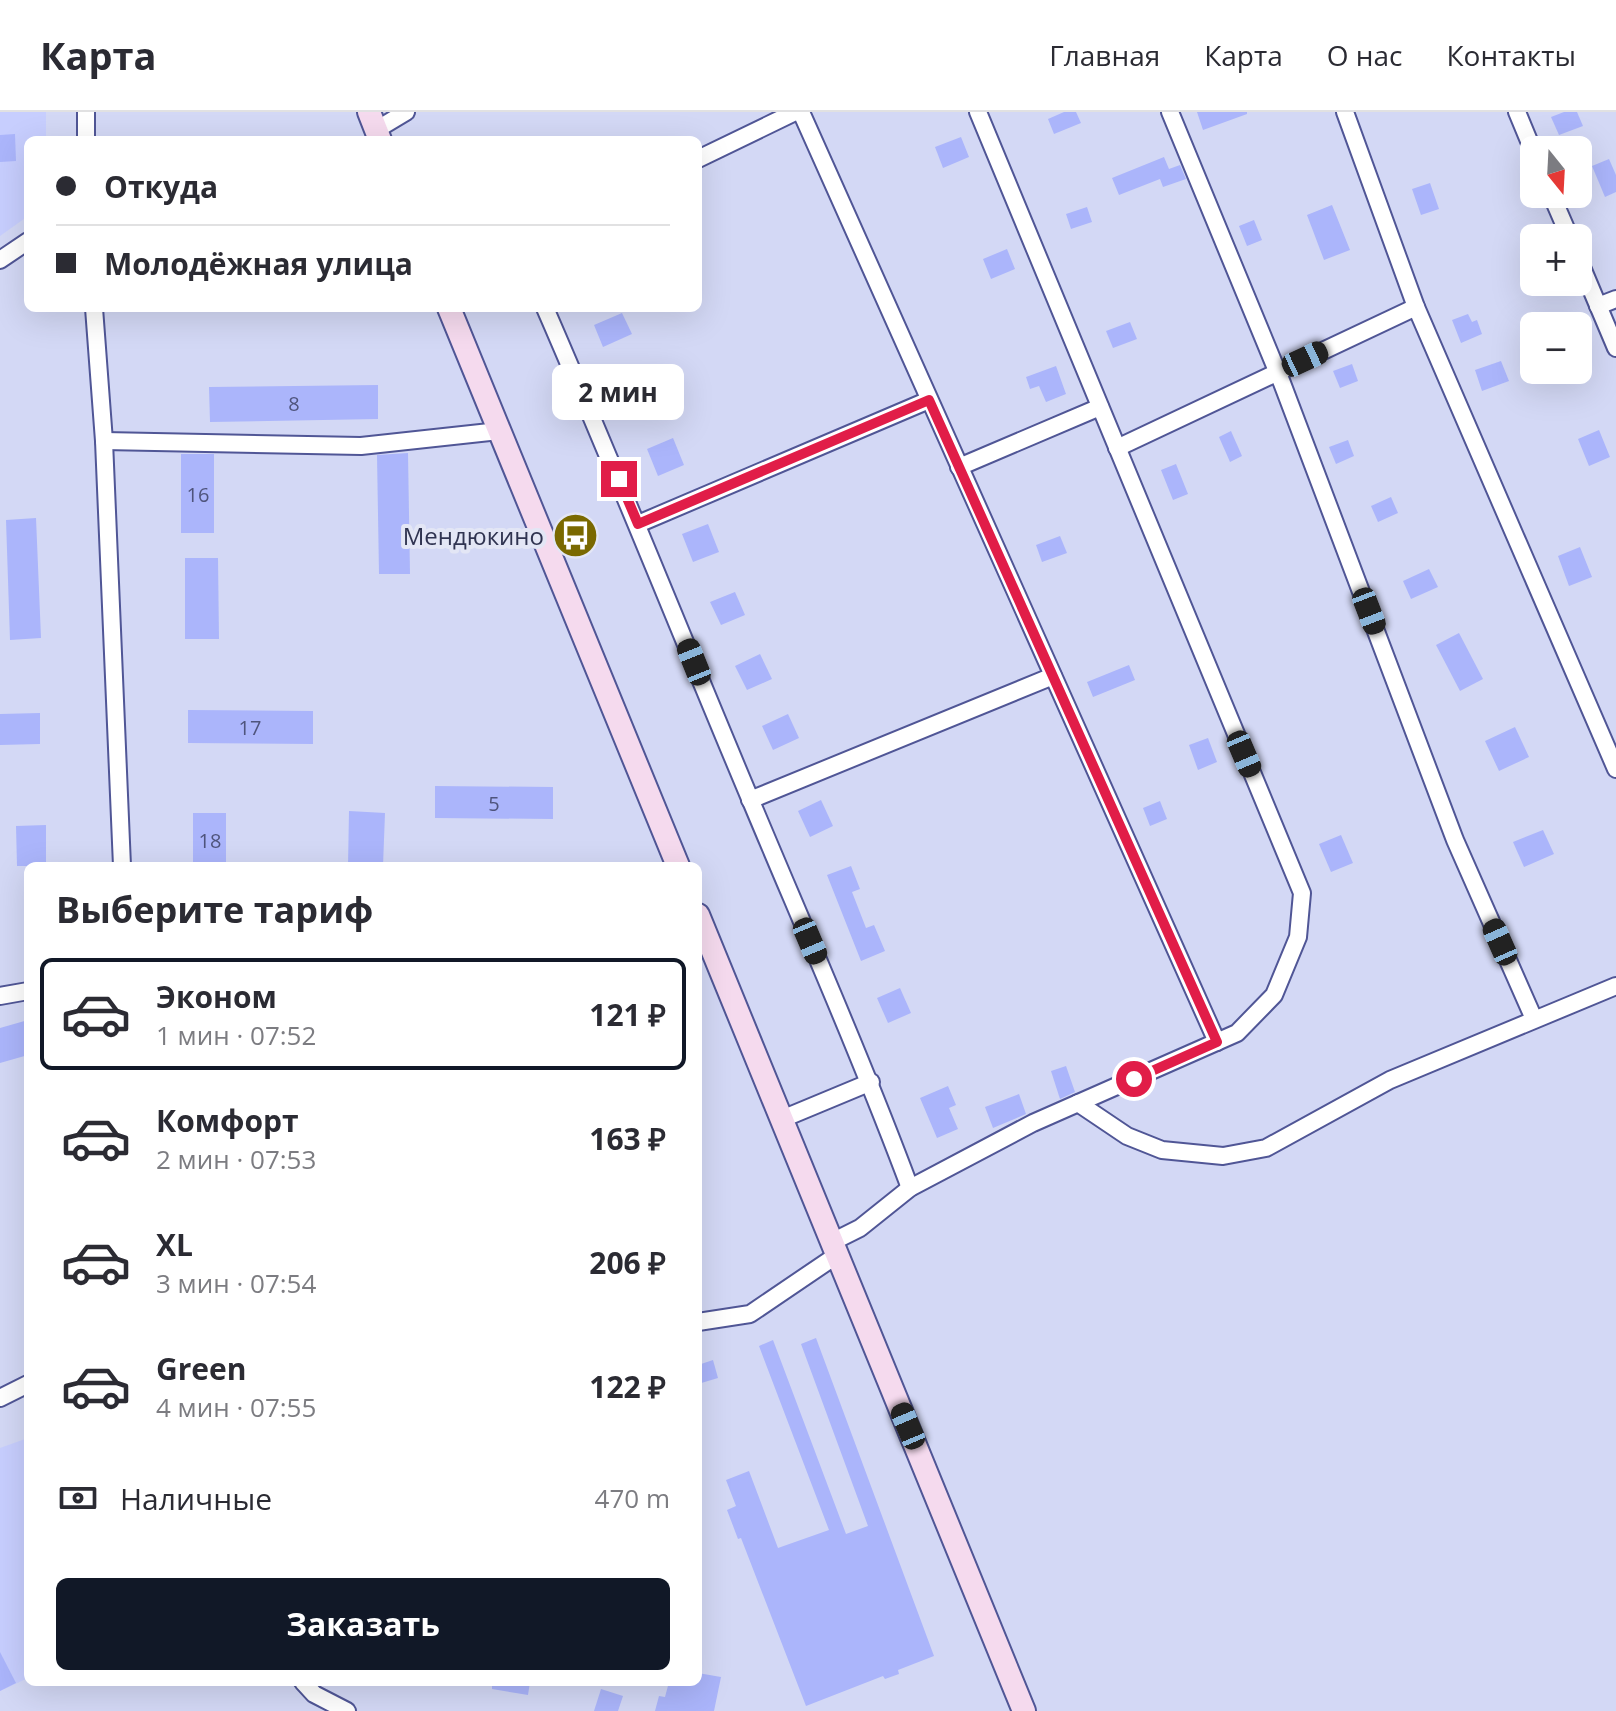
<!DOCTYPE html>
<html lang="ru">
<head>
<meta charset="utf-8">
<style>
  :root { --surface:#fff; --page:#f2f2f3; --text:#2b2b33; --muted:#7c7c81; --line:#e1e1e2; --accent:#111827 }
  body { margin:0; font-family:"Open Sans",sans-serif; background:var(--page); color:var(--text); height:100vh; display:flex; flex-direction:column; font-size:30px; white-space:nowrap }
  * { box-sizing:border-box; margin:0 }
  p { font-size:26px; color:var(--muted) }
  .icon { flex:none; width:44px; height:44px; fill:none; stroke:currentColor; stroke-width:2; stroke-linecap:round; stroke-linejoin:round }
  .map { position:relative; flex:1; overflow:hidden }
  .details { position:absolute; left:24px; top:750px; width:678px; height:824px; display:flex; flex-direction:column; background:var(--surface); border-radius:12px; box-shadow:0 8px 32px #0002 }
  .details>* { flex:none }
  .banner { position:absolute; left:24px; top:24px; width:678px; height:176px; border-radius:12px; box-shadow:0 8px 32px #0002; display:grid; align-content:center; height:176px; padding:0 32px; background:var(--surface) }
  .needle { width:52px; rotate:162deg }
  .fabs { position:absolute; left:1520px; top:24px; display:grid; gap:16px }
  .fabs a { display:grid; place-items:center; width:72px; height:72px; border-radius:12px; background:var(--surface); box-shadow:0 8px 32px #0002; font-size:40px }
  .end { position:absolute; width:36px; height:36px; margin:-18px; border:10px solid #e11d48; background:#fff; box-shadow:0 0 0 4px #fff }
  .from { border-radius:50% }
  .bubble { position:absolute; height:56px; border-radius:12px; background:var(--surface); box-shadow:0 8px 32px #0002; font-size:26px; font-weight:700; line-height:56px; text-align:center }
  .car { position:absolute; width:24px; height:48px; margin:-24px -12px; border-radius:10px; box-shadow:0 0 6px 2px #0007; background:linear-gradient(#222 24%,#8ab4d8 0 40%,#222 0 76%,#8ab4d8 0 86%,#222 0) }
  .banner b { display:flex; align-items:center; gap:28px; height:76px; font-size:30px }
  .banner b+b { border-top:2px solid var(--line) }
  .banner i { width:20px; height:20px; background:var(--text) }
  ul { padding:0; list-style:none }
  li { display:flex; align-items:center; gap:24px; height:112px; margin:0 16px 12px; padding:0 16px; border:4px solid transparent; border-radius:12px }
  li div { flex:1 }
  li b { display:block; font-size:30px }
  li em { font-style:normal; font-weight:700 }
  li.active { border-color:var(--accent) }
  li>.icon { width:72px; height:72px; stroke-width:1.5 }
  h2 { padding:0 32px; font-size:36px; line-height:96px }
  .pay { display:flex; align-items:center; gap:20px; height:88px; padding:0 32px; font-size:30px }
  .pay p { margin-inline-start:auto }
  .action { display:flex; gap:16px; margin-top:auto; padding:16px 32px }
  .action a { flex:1; height:92px; border-radius:12px; background:var(--accent); color:#fff; font-size:32px; font-weight:700; line-height:92px; text-align:center }
  header { display:flex; align-items:center; gap:48px; box-sizing:border-box; height:112px; padding:0 40px; background:var(--surface); border-bottom:2px solid var(--line) }
  header strong { font-size:38px }
  nav { display:flex; gap:44px; margin-inline-start:auto; font-size:28px }
  .map>svg:first-child { display:block }
  .built { fill:#c7cefe }
  .building { fill:#abb5fb }
  .lines { fill:none; stroke-linecap:round; stroke-linejoin:round }
  .street-casing { stroke:#505696; stroke-width:20 }
  .secondary-casing { stroke:#505696; stroke-width:26 }
  .street { stroke:#fff; stroke-width:16 }
  .secondary { stroke:#f5daee; stroke-width:22 }
  .route { stroke:#e11d48; stroke-width:10 }
  .labels { text-anchor:middle; dominant-baseline:central; stroke-width:8; stroke-linejoin:round; paint-order:stroke }
  .number-label { font-size:20px; fill:#4f547c }
  .poi-label { font-size:24px; fill:#303451; stroke:#e3e6f5; text-anchor:end }
</style>
</head>
<body>
<header>
<strong>Карта</strong>
<nav><a>Главная</a><a>Карта</a><a>О нас</a><a>Контакты</a></nav>
</header>
<div class="map">
<svg width="1616" height="1599" viewBox="0 0 1616 1599">
  <rect width="100%" height="100%" fill="#d3d8f5"/>
  <!-- built -->
  <g class="built">
    <polygon points="0,0 46,0 46,28 28,28 28,104 0,124"/>
    <polygon points="28,1326 28,1566 0,1579 0,1336"/>
  </g>
  <!-- building -->
  <g class="building">
    <polygon points="1064,0 1076,0 1081,11 1054,22 1048,7"/>
    <polygon points="1197,0 1247,0 1247,2 1203,18"/>
    <polygon points="1564,0 1577,0 1583,14 1559,23 1551,5"/>
    <polygon points="15,22 16,49 0,50 0,23"/>
    <polygon points="961,25 969,45 943,56 935,35"/>
    <polygon points="1164,45 1169,57 1180,53 1186,67 1163,75 1160,67 1119,83 1112,66"/>
    <polygon points="1609,47 1616,63 1616,80 1605,85 1592,54"/>
    <polygon points="1430,71 1439,97 1421,103 1412,77"/>
    <polygon points="1332,93 1350,138 1324,148 1307,103"/>
    <polygon points="1087,95 1092,110 1071,117 1066,102"/>
    <polygon points="1254,108 1262,128 1247,134 1239,114"/>
    <polygon points="1007,137 1015,157 991,167 983,147"/>
    <polygon points="622,201 632,222 603,235 594,213"/>
    <polygon points="1468,202 1472,210 1477,208 1482,222 1461,231 1452,208"/>
    <polygon points="1130,210 1137,227 1113,236 1106,219"/>
    <polygon points="1501,249 1509,269 1482,279 1475,258"/>
    <polygon points="1352,252 1358,269 1340,276 1333,259"/>
    <polygon points="1056,254 1066,282 1046,290 1039,274 1030,277 1026,265"/>
    <polygon points="648,259 658,283 631,295 621,270"/>
    <polygon points="378,273 378,307 210,310 209,275"/>
    <polygon points="1599,318 1610,345 1589,354 1578,327"/>
    <polygon points="1231,319 1242,344 1230,350 1219,325"/>
    <polygon points="673,326 684,353 658,364 647,337"/>
    <polygon points="1348,328 1354,344 1336,352 1329,335"/>
    <polygon points="408,341 410,462 379,462 377,343"/>
    <rect x="181" y="342" width="33" height="79"/>
    <polygon points="1176,352 1188,382 1173,388 1161,358"/>
    <polygon points="1391,385 1398,401 1378,410 1371,394"/>
    <polygon points="36,406 41,526 10,528 6,408"/>
    <polygon points="708,412 719,440 693,450 682,422"/>
    <polygon points="1060,424 1067,441 1042,450 1036,433"/>
    <polygon points="1580,435 1592,465 1569,474 1558,444"/>
    <polygon points="185,446 218,446 219,527 185,527"/>
    <polygon points="1429,457 1438,475 1411,487 1403,469"/>
    <polygon points="735,480 745,503 721,513 710,490"/>
    <polygon points="1459,521 1483,567 1460,579 1436,533"/>
    <polygon points="760,542 772,567 747,578 735,554"/>
    <polygon points="1129,553 1135,568 1093,585 1087,570"/>
    <polygon points="188,598 313,599 313,632 188,631"/>
    <polygon points="40,601 40,632 0,633 0,602"/>
    <polygon points="788,602 799,626 773,638 762,614"/>
    <polygon points="1515,615 1529,645 1499,659 1485,629"/>
    <polygon points="1208,626 1217,650 1198,658 1189,633"/>
    <polygon points="435,674 553,675 553,707 435,706"/>
    <polygon points="821,688 833,714 810,725 798,699"/>
    <polygon points="1160,689 1167,707 1150,714 1143,696"/>
    <polygon points="349,699 385,701 383,754 348,754"/>
    <rect x="193" y="701" width="33" height="53"/>
    <polygon points="46,713 46,754 17,754 16,714"/>
    <polygon points="1543,718 1554,742 1524,755 1513,730"/>
    <polygon points="1341,723 1353,751 1331,760 1319,732"/>
    <polygon points="851,754 860,777 852,780 866,816 874,813 885,839 861,849 827,763"/>
    <polygon points="900,876 911,901 888,911 877,886"/>
    <polygon points="28,908 28,943 0,951 0,916"/>
    <polygon points="1066,954 1075,980 1060,987 1051,959"/>
    <polygon points="948,974 956,993 949,996 958,1017 937,1026 920,986"/>
    <polygon points="1019,982 1026,1002 993,1016 985,995"/>
    <polygon points="816,1226 934,1544 898,1558 899,1562 885,1567 883,1564 806,1594 741,1426 738,1427 727,1398 736,1394 726,1368 749,1359 778,1436 829,1418 759,1234 773,1228 846,1422 868,1414 801,1232"/>
    <polygon points="713,1248 718,1266 698,1272 698,1253"/>
    <polygon points="0,1540 16,1571 0,1579"/>
    <polygon points="698,1561 721,1565 714,1599 655,1599 659,1584 665,1585 669,1570 698,1570"/>
    <polygon points="492,1570 530,1570 528,1583 492,1577"/>
    <polygon points="601,1577 623,1584 618,1599 594,1599"/>
  </g>
  <g class="lines">
    <defs>
      <g id="street">
        <polyline points="801,0 1217,930"/>
        <polyline points="1170,0 1282,271 1455,728 1534,907"/>
        <polyline points="1345,0 1416,195 1616,657"/>
        <polyline points="1517,0 1534,41"/>
        <polyline points="376,18 406,0"/>
        <polyline points="86,28 86,0"/>
        <polyline points="698,47 795,0"/>
        <polyline points="1551,82 1570,126"/>
        <polyline points="1578,146 1616,236"/>
        <polyline points="0,148 28,129"/>
        <polyline points="1598,194 1616,187"/>
        <polyline points="94,196 104,329 122,754"/>
        <path d="M545 196C616 359 682 525 751 689 805 818 861 945 910 1076"/>
        <polyline points="104,329 361,334 499,319"/>
        <polyline points="1117,336 1416,195"/>
        <polyline points="959,355 1100,295"/>
        <polyline points="638,412 929,288"/>
        <polyline points="750,688 1053,564"/>
        <polyline points="0,884 28,879"/>
        <polyline points="1078,991 1127,1024 1162,1038 1223,1044 1266,1036 1390,968 1616,874"/>
        <polyline points="782,1007 871,970"/>
        <polyline points="832,1130 860,1116 910,1076 1033,1011 1237,921 1274,883 1298,825 1302,781 978,0"/>
        <polyline points="698,1210 750,1202 837,1143"/>
        <polyline points="0,1286 28,1272"/>
        <polyline points="303,1570 314,1582 347,1599"/>
      </g>
      <g id="secondary">
        <polyline points="369,0 380,28"/>
        <polyline points="449,196 678,754"/>
        <polyline points="698,803 1024,1599"/>
      </g>
    </defs>
    <!-- street casing -->
    <use href="#street" class="street-casing"/>
    <!-- secondary casing -->
    <use href="#secondary" class="secondary-casing"/>
    <!-- street -->
    <use href="#street" class="street"/>
    <!-- secondary -->
    <use href="#secondary" class="secondary"/>
  </g>
  <g class="lines">
    <!-- route -->
    <polyline class="route" points="619,367 638,412 929,288 1217,930 1134,967"/>
  </g>
  <!-- icons -->
  <defs>
    <symbol id="bus-disc" viewBox="-11 -11 22 22"><circle r="9.5" fill="#7a6900" stroke="#e3e6f5"/><path d="M-5-6H5V4H4V6H2V4H-2V6H-4V4H-5ZM-3.5-4V0h7V-4ZM-3.5 1.2v1.5H-2V1.2ZM2 1.2v1.5H3.5V1.2Z" fill="#fff"/></symbol>
  </defs>
  <g fill-rule="evenodd">
    <use href="#bus-disc" x="550" y="398" width="51" height="51"/>
  </g>
  <g class="labels">
    <!-- number labels -->
    <g class="number-label">
      <text x="294" y="291">8</text>
      <text x="198" y="382">16</text>
      <text x="250" y="615">17</text>
      <text x="494" y="691">5</text>
      <text x="210" y="728">18</text>
    </g>
    <!-- poi labels -->
    <g class="poi-label">
      <text x="544" y="423">Мендюкино</text>
    </g>
  </g>
</svg>
<div class="fabs">
<a><svg class="needle" viewBox="-14 -14 28 28"><path d="M0-13l5 13h-10z" fill="#e53935"/><path d="M0 13l5-13h-10z" fill="#7c7c81"/></svg></a>
<a>+</a>
<a>−</a>
</div>
<i class="end from" style="left:1134px;top:967px"></i>
<i class="end" style="left:619px;top:367px"></i>
<div class="bubble" style="left:552px;top:252px;width:132px">2 мин</div>
<i class="car" style="left:1305px;top:247px;rotate:65deg"></i>
<i class="car" style="left:1369px;top:499px;rotate:159deg"></i>
<i class="car" style="left:694px;top:550px;rotate:338deg"></i>
<i class="car" style="left:1244px;top:642px;rotate:157deg"></i>
<i class="car" style="left:810px;top:829px;rotate:157deg"></i>
<i class="car" style="left:1500px;top:830px;rotate:336deg"></i>
<i class="car" style="left:908px;top:1314px;rotate:337deg"></i>
<div class="banner">
<b><i class="from"></i>Откуда</b>
<b><i></i>Молодёжная улица</b>
</div>
<section class="details">
<h2>Выберите тариф</h2>
<ul>
<li class="active"><svg class="icon" aria-label="car" viewBox="0 0 24 24"><path d="M5 17H2v-5l4-1 3-4h7l3 4 3 1v5h-3M9 17h6M6 11h13"/><circle cx="7" cy="17" r="2"/><circle cx="17" cy="17" r="2"/></svg><div><b>Эконом</b><p>1 мин · 07:52</p></div><em>121 ₽</em></li>
<li><svg class="icon" aria-label="car" viewBox="0 0 24 24"><path d="M5 17H2v-5l4-1 3-4h7l3 4 3 1v5h-3M9 17h6M6 11h13"/><circle cx="7" cy="17" r="2"/><circle cx="17" cy="17" r="2"/></svg><div><b>Комфорт</b><p>2 мин · 07:53</p></div><em>163 ₽</em></li>
<li><svg class="icon" aria-label="car" viewBox="0 0 24 24"><path d="M5 17H2v-5l4-1 3-4h7l3 4 3 1v5h-3M9 17h6M6 11h13"/><circle cx="7" cy="17" r="2"/><circle cx="17" cy="17" r="2"/></svg><div><b>XL</b><p>3 мин · 07:54</p></div><em>206 ₽</em></li>
<li><svg class="icon" aria-label="car" viewBox="0 0 24 24"><path d="M5 17H2v-5l4-1 3-4h7l3 4 3 1v5h-3M9 17h6M6 11h13"/><circle cx="7" cy="17" r="2"/><circle cx="17" cy="17" r="2"/></svg><div><b>Green</b><p>4 мин · 07:55</p></div><em>122 ₽</em></li>
</ul>
<div class="pay"><svg class="icon" aria-label="cash" viewBox="0 0 24 24"><path d="M3 7h18v10H3z"/><circle cx="12" cy="12" r="2"/></svg>Наличные<p>470 m</p></div>
<div class="action"><a>Заказать</a></div>
</section>
</div>
</body>
</html>
